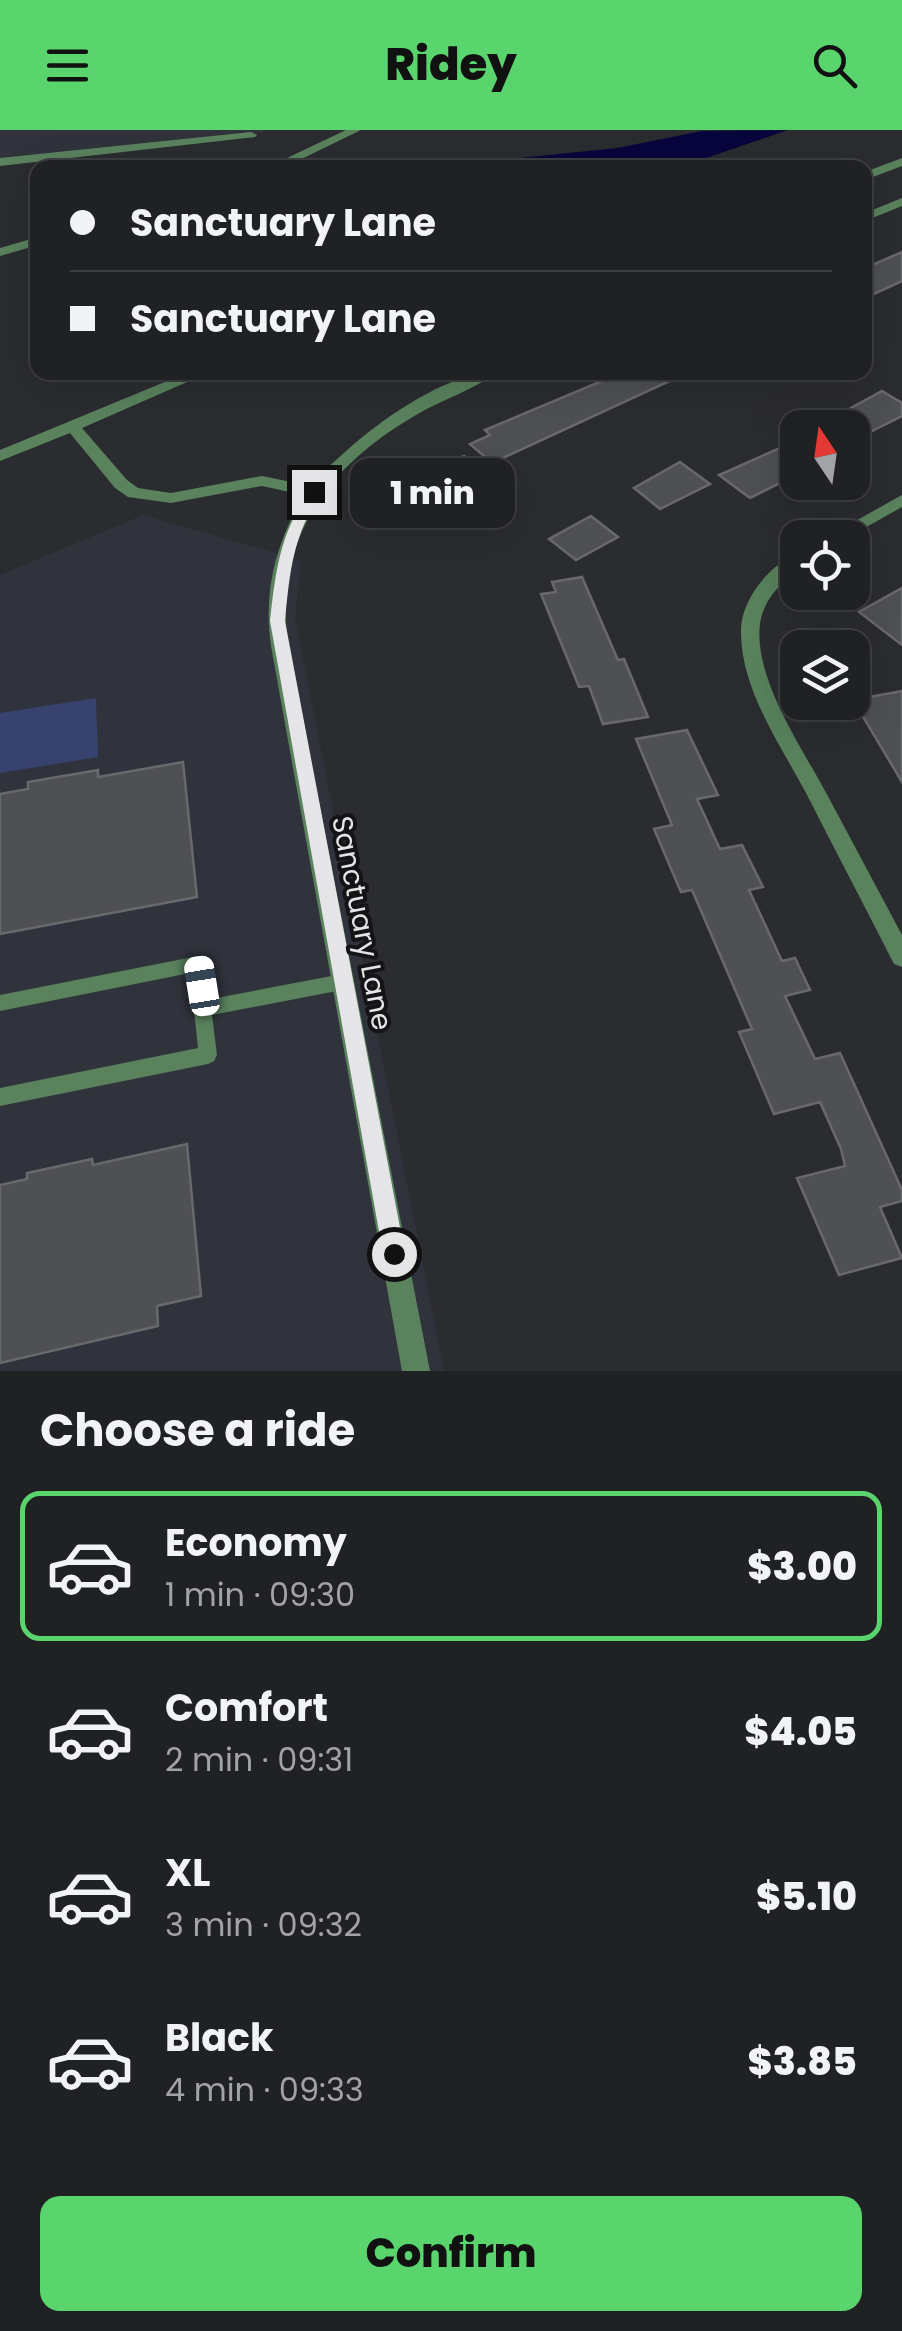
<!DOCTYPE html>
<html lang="en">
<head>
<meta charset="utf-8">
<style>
  :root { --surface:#202123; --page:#2d2e30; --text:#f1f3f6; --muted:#a2a3a6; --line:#3d3e41; --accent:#5ad56e }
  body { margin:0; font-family:Poppins,sans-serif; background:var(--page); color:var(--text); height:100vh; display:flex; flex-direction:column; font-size:38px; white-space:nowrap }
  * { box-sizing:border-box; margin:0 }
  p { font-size:32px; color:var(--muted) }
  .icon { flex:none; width:55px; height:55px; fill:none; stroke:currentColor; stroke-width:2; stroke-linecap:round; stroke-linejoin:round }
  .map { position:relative; height:1241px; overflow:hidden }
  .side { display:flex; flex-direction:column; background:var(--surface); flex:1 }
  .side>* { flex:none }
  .hud { position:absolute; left:30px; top:30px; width:842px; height:220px; border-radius:20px; box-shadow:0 10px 40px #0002,0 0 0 2px var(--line); display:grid; align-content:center; height:220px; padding:0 40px; background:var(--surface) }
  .needle { width:65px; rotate:347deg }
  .buttons { position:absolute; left:780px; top:280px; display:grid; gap:20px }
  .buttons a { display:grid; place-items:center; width:90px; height:90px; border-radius:20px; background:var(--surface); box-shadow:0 10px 40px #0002,0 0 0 2px var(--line); font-size:50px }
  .end { position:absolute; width:45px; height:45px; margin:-22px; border:12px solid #e5e5e8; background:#111; box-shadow:0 0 0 5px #111 }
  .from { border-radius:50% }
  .bubble { position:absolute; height:70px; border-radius:20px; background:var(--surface); box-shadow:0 10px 40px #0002,0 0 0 2px var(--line); font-size:32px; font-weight:800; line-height:70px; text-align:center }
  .car { position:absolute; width:30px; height:60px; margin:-30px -15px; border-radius:12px; box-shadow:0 0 8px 2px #0007; background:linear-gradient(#fff 24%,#345 0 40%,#fff 0 76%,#345 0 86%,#fff 0) }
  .hud b { display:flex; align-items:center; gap:35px; height:95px; font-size:38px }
  .hud b+b { border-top:2px solid var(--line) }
  .hud i { width:25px; height:25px; background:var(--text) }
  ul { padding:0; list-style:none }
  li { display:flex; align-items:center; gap:30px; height:150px; margin:0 20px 15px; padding:0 20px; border:5px solid transparent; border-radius:20px }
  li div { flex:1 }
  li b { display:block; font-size:38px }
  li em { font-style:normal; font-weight:800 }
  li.on { border-color:var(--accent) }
  li>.icon { width:90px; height:90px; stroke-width:1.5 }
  h2 { padding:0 40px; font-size:45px; line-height:120px }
  .action { display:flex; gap:20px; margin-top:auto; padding:20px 40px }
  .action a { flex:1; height:115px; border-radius:20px; background:var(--accent); color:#111; font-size:40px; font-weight:800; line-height:115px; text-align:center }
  header { display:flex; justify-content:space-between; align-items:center; height:130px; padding:0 40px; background:var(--accent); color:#111; font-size:45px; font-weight:800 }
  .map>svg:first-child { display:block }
  .built { fill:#30333c }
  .green { fill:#37426f }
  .water { fill:#08053d }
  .building { fill:#4f5054; stroke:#68696d; stroke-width:2.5 }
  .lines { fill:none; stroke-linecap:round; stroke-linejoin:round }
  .lane { fill:#59825d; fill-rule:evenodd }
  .street { fill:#59825d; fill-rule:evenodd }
  .route { fill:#e5e5e8 }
  .labels { text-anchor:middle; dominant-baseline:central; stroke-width:8; stroke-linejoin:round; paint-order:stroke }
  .street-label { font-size:28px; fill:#e5e5e8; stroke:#141416 }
</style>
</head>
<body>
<header><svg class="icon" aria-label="menu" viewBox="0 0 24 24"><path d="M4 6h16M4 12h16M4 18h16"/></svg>Ridey<svg class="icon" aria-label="search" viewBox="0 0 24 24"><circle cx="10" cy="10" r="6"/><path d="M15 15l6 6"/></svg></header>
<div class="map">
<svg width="902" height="1241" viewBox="0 0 902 1241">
  <rect width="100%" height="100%" fill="#2b2c2f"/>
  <!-- built -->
  <g class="built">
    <polygon points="0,0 264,0 265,2 0,32"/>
    <polygon points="143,385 301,430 295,489 444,1241 0,1241 0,445"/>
  </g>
  <!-- green -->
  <polygon class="green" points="96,568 98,627 0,643 0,583"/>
  <!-- water -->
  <polygon class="water" points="788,0 680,37 432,37 617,18 702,1"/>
  <!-- building -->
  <g class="building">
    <polygon points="902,122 902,151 865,168 865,138"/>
    <polygon points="623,242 689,242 492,333 470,314 490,305 485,300"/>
    <polygon points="882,261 902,273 902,286 852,311 852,290 842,283"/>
    <polygon points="798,310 798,344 750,368 719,345"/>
    <polygon points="464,326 492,351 436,376 413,356 435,346 430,342"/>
    <polygon points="680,332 710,354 660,379 634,358"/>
    <polygon points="591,386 618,407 576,430 549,409"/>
    <polygon points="582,447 618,530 624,529 648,587 603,594 589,556 579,557 541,464 556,462 552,452"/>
    <polygon points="902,458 902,515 859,482"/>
    <polygon points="902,561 902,652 853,570"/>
    <polygon points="687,600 718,665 697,669 720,719 742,715 763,757 749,760 782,831 795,828 810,860 785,866 815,929 840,923 902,1060 902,1071 880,1077 902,1128 839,1145 797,1048 845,1036 841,1019 820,972 774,984 739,902 752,899 692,760 681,762 654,699 672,695 636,609"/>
    <polygon points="183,632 197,767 0,804 0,664 28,659 28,652 98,640 98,647"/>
    <polygon points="187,1014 201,1166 157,1176 158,1196 0,1233 0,1055 27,1049 27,1043 92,1029 93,1035"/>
  </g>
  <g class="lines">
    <!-- lane -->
    <polygon class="lane" points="198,826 204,829 211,869 342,844 348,846 351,852 348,858 342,860 212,885 217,925 214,931 208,934 0,976 0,958 198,918 190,843 0,881 0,865"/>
    <!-- street -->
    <g class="street">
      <polygon points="346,0 361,0 283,38 266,38"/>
      <polygon points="251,2 257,5 255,7 0,36 0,28"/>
      <polygon points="902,28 902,36 865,50 865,42"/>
      <polygon points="902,68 902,76 865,91 865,83"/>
      <polygon points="38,107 38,115 0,126 0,118"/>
      <path d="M189 242H210L82 298 127 350 138 358 171 363 262 346 311 356C349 312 437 242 497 242 474 260 441 270 416 285 335 332 282 396 286 493 287 514 292 534 296 554L430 1241H402L271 516C263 460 276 413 304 365L262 356 171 373 128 367 115 358 70 303 0 331V320Z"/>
      <polygon points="902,365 902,377 847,408 825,408"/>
      <path d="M798 423V439C780 454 763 470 760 494 753 549 805 622 830 670 854 715 878 760 902 805V837L894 834C865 777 835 720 806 663 780 614 740 558 741 500 741 470 770 434 798 423Z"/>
    </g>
  </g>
  <!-- route -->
  <path class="route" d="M314 357 321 362C293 407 290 439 285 491L405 1124 401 1132 394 1135 386 1132 383 1124 270 491C276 437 280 405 310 359Z"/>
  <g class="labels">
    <!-- street labels -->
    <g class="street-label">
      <text transform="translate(362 793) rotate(79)">Sanctuary Lane</text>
    </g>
  </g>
</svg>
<div class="buttons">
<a><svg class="needle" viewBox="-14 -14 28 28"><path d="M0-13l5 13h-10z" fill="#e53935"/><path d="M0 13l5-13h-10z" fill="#a2a3a6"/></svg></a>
<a><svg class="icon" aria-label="locate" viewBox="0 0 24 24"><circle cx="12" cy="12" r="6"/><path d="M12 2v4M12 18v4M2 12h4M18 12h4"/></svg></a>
<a><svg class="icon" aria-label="layers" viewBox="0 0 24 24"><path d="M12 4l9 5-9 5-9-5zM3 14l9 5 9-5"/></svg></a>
</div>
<i class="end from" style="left:394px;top:1124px"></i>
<i class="end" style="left:314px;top:362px"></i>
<div class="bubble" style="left:350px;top:328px;width:165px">1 min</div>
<i class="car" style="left:202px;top:856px;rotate:351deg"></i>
<div class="hud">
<b><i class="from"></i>Sanctuary Lane</b>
<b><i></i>Sanctuary Lane</b>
</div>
</div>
<section class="side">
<h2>Choose a ride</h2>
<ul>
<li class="on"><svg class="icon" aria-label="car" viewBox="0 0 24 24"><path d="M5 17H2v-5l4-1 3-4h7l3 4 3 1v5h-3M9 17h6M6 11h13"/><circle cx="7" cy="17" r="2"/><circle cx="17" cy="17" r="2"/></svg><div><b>Economy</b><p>1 min · 09:30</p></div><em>$3.00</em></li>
<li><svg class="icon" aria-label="car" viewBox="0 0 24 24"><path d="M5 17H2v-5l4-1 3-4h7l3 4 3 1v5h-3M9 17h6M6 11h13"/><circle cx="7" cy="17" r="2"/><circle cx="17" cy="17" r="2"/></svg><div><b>Comfort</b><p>2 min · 09:31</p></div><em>$4.05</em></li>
<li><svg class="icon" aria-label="car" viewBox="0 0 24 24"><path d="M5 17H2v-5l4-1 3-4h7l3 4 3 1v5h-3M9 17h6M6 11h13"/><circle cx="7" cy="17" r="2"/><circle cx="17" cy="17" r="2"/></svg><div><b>XL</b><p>3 min · 09:32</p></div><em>$5.10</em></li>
<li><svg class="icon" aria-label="car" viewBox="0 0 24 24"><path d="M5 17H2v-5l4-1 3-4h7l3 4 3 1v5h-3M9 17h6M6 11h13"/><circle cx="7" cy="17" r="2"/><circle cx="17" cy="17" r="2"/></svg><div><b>Black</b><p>4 min · 09:33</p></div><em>$3.85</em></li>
</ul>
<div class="action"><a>Confirm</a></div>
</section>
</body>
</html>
